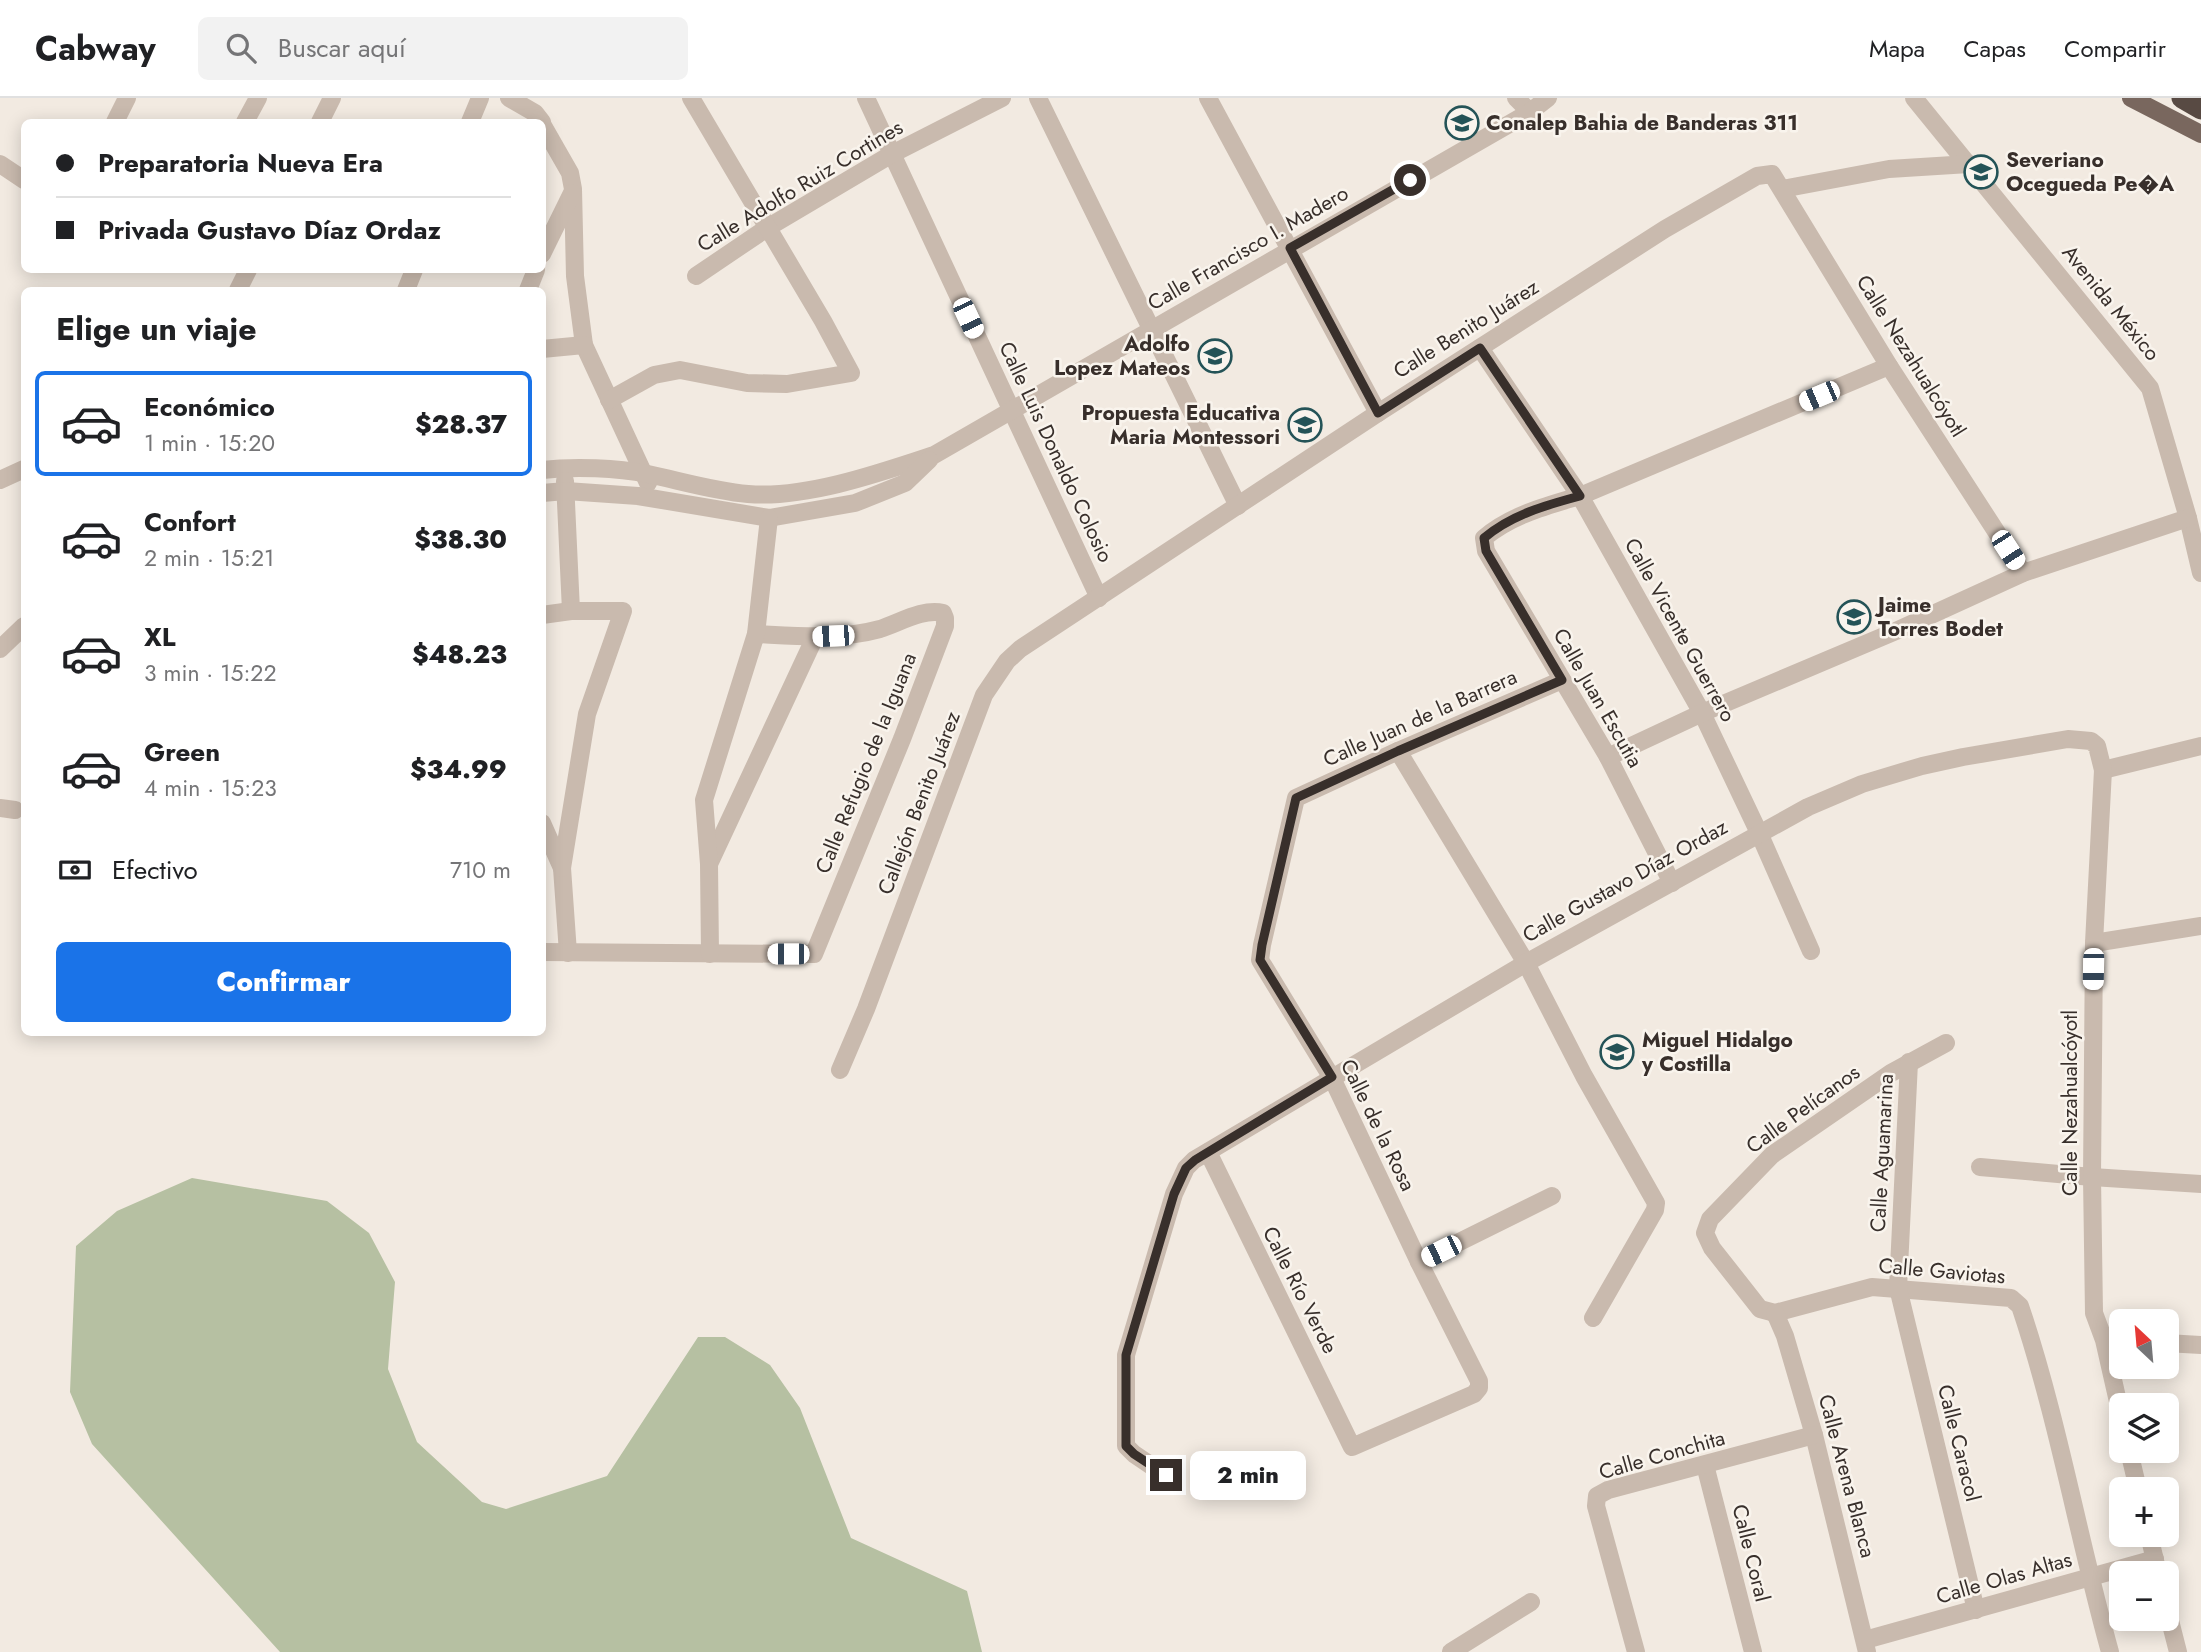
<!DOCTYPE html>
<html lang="es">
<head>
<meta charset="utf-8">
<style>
  :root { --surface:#fff; --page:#f2f2f2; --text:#202124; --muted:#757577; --line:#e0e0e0; --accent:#1a73e8 }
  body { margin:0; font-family:Jost,sans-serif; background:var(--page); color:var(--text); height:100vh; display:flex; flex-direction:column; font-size:26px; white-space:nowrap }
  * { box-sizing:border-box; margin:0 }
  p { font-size:23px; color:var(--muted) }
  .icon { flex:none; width:38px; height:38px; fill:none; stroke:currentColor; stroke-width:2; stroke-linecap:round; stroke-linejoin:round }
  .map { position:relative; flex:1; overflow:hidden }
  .details { position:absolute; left:21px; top:189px; width:525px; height:749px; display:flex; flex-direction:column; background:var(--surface); border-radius:10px; box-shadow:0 4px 18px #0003 }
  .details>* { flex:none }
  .hud { position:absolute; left:21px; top:21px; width:525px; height:154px; border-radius:10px; box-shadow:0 4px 18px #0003; display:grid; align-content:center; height:154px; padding:0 35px; background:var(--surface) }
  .needle { width:46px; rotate:334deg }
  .tools { position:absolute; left:2109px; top:1211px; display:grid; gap:14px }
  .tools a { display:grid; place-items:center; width:70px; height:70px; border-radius:10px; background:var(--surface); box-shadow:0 4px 18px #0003; font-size:35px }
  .end { position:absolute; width:32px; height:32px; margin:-16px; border:9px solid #382f2b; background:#fff; box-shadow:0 0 0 4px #fff }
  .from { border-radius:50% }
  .bubble { position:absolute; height:49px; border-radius:10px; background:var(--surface); box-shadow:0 4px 18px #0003; font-size:23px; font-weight:800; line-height:49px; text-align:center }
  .car { position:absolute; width:21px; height:42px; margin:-21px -10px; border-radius:9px; box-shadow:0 0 5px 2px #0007; background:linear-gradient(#fff 24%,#345 0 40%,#fff 0 76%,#345 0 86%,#fff 0) }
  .hud b { display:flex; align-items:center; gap:24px; height:66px; font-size:26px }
  .hud b+b { border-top:2px solid var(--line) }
  .hud i { width:18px; height:18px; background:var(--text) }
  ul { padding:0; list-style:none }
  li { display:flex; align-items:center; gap:21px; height:105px; margin:0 14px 10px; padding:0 21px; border:4px solid transparent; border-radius:10px }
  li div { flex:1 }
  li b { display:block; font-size:26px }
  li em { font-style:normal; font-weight:800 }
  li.active { border-color:var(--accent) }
  li>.icon { width:63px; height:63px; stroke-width:1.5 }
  h2 { padding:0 35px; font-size:32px; line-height:84px }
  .pay { display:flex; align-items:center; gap:18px; height:77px; padding:0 35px; font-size:26px }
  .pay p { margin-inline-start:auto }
  .button { display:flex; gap:14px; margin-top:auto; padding:14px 35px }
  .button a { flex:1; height:80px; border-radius:10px; background:var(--accent); color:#fff; font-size:28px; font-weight:800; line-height:80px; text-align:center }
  header { display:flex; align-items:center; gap:42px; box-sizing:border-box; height:98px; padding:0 35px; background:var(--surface); border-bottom:2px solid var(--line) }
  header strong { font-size:33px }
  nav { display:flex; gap:38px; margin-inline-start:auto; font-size:24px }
  .search { width:490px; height:63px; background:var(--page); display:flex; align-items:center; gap:18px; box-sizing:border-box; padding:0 24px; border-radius:10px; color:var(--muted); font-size:26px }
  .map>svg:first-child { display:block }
  .green { fill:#b6c0a2 }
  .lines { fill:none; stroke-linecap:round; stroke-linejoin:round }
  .minor { stroke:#c9baae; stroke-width:18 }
  .major { stroke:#79675e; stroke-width:18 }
  .highway { stroke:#584a43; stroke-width:21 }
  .route { stroke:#382f2b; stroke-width:9 }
  .labels { text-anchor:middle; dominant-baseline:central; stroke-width:5; stroke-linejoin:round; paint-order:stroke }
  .poi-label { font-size:21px; font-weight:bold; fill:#382f2b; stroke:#f9f4ed; text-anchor:start }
  .street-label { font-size:21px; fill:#382f2b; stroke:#f9f4ed }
</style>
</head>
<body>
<header>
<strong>Cabway</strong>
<div class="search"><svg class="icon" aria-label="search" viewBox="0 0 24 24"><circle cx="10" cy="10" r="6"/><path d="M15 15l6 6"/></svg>Buscar aquí</div>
<nav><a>Mapa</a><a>Capas</a><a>Compartir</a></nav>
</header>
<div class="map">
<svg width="2201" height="1554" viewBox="0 0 2201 1554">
  <rect width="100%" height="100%" fill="#f2eae1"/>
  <!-- green -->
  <polygon class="green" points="192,1080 327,1103 369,1135 395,1184 388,1271 417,1344 482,1404 506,1411 607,1378 698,1239 725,1239 770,1267 800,1310 851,1440 967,1493 982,1554 280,1554 92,1346 70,1294 76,1148 117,1113"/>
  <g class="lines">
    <!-- minor -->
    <g class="minor">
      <polyline points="509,0 535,15 542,24"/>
      <polyline points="866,0 1099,500"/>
      <polyline points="1038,0 1238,408"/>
      <polyline points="1208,0 1378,315"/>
      <polyline points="1516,0 1530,14"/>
      <polyline points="1914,0 2150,290 2188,420 2201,475"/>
      <polyline points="115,24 127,0"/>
      <polyline points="245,24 258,0"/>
      <polyline points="320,24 332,0"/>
      <polyline points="470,24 480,0"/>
      <polyline points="542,26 570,75 573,91 575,178 584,247 648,385"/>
      <polyline points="0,66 24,82"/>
      <polyline points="1782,91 1889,71 1969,66"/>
      <polyline points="542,156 572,95"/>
      <polyline points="696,178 767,130 892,56 1002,0"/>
      <polyline points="238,192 248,172"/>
      <polyline points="406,192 414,172"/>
      <polyline points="528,192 536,172"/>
      <polyline points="1480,250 1580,398 1702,615 1759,735 1811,853"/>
      <polyline points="542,251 584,247"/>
      <polyline points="609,302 654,277 680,272 747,285 787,286 851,275 823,223 691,0"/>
      <path d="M542 372C575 368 617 370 648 376 681 383 714 393 748 396 805 401 880 375 934 357L1530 14 1548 0"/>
      <polyline points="0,382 24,371"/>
      <polyline points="565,383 571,513"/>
      <polyline points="542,395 566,393 638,398 769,420 855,405 905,385 929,362"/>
      <polyline points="542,517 571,513 623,513 587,616 562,770 568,855"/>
      <polyline points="0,551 24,528"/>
      <polyline points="1398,653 1526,865 1584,978 1656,1105 1655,1112 1593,1220"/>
      <polyline points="1608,659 1702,615 1896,533 2023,475 2188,420"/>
      <polyline points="2103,672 2201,648"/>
      <polyline points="0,710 15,712"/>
      <polyline points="542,725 562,770"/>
      <polyline points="710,764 815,539"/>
      <path d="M1672 785 1608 659 1486 453 1484 440C1511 417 1546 408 1580 398L1889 268"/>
      <polyline points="2094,845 2201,828"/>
      <path d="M542 854 814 856 902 641 945 528V520L943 515C923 510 899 525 880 531 840 542 797 538 756 536"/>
      <polyline points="710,856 709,766 704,702 756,536 769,420"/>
      <path d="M1946 945 1891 975 1772 1057 1710 1121 1705 1135 1712 1150 1760 1211 1775 1215 1872 1189 2011 1200 2020 1208C2058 1321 2078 1439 2110 1554"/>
      <polyline points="1909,964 1898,1190 1976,1512"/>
      <polyline points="840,972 866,911 984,597 1007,563 1020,551 1378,315 1665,131 1757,78 1772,76 1889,268 2023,475"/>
      <polyline points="1208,1054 1352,1349 1474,1296 1479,1290 1479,1283 1419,1164 1332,980 1260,862 1262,847 1296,700 1398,653 1562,582"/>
      <polyline points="1980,1069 2092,1079 2201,1086"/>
      <polyline points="1419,1164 1552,1098"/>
      <polyline points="1775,1215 1785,1238 1814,1337 1867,1554"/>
      <polyline points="2166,1245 2201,1247"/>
      <polyline points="2129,1353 2138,1391"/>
      <polyline points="1705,1367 1753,1554"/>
      <polyline points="1165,1377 1134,1356 1126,1348 1126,1257 1174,1096 1186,1070 1194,1062 1526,865 1808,709 1862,686 1922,668 1963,659 2068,641 2091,643 2097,648 2103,672 2094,845 2092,1079 2094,1215 2104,1242 2121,1317"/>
      <polyline points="2149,1437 2158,1475"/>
      <polyline points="2166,1507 2178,1554"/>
      <polyline points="1865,1542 2155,1461"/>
      <polyline points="1451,1554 1531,1504"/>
      <polyline points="1636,1554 1596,1408 1597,1398 1608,1392 1814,1337"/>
    </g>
    <!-- major -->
    <polyline class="major" points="2131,0 2201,36"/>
    <!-- highway -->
    <polyline class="highway" points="2182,0 2201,11"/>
  </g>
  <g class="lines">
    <!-- route -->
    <path class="route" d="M1166 1377 1134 1356 1126 1348V1257L1174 1096 1186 1070 1195 1062 1332 979 1260 862 1262 847 1296 700 1398 653 1562 582 1486 453 1484 440C1511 417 1546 407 1580 398L1480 250 1378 315 1290 150 1410 82"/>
  </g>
  <!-- icons -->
  <defs>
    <symbol id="university-ring" viewBox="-11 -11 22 22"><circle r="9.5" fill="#f9f4ed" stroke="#245357" stroke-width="1.5"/><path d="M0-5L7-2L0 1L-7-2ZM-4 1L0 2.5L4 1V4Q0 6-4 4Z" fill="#245357"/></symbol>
    <symbol id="school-ring" viewBox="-11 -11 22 22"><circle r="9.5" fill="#f9f4ed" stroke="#245357" stroke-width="1.5"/><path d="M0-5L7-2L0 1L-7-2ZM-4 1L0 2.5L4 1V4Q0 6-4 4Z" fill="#245357"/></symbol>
  </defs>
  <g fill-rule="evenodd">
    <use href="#university-ring" x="1443" y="6" width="38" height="38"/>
    <use href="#school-ring" x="1962" y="55" width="38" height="38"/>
    <use href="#school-ring" x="1196" y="239" width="38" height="38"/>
    <use href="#school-ring" x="1286" y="308" width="38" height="38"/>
    <use href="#school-ring" x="1835" y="500" width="38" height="38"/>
    <use href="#school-ring" x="1598" y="935" width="38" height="38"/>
  </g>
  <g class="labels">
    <!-- poi labels -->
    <g class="poi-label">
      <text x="1486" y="25">Conalep Bahia de Banderas 311</text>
      <text x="2006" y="62">Severiano<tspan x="2006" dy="24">Ocegueda Pe�A</tspan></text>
      <text x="1190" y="246" text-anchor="end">Adolfo<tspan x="1190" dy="24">Lopez Mateos</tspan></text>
      <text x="1280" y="315" text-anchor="end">Propuesta Educativa<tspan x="1280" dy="24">Maria Montessori</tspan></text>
      <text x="1878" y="507">Jaime<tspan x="1878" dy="24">Torres Bodet</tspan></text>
      <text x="1642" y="942">Miguel Hidalgo<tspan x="1642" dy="24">y Costilla</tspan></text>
    </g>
    <!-- street labels -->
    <g class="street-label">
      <text transform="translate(800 88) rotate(-31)">Calle Adolfo Ruiz Cortines</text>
      <text transform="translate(1248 150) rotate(-30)">Calle Francisco I. Madero</text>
      <text transform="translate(2111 205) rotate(51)">Avenida México</text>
      <text transform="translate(1466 231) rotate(-32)">Calle Benito Juárez</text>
      <text transform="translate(1911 258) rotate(58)">Calle Nezahualcóyotl</text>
      <text transform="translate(1056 354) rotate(65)">Calle Luis Donaldo Colosio</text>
      <text transform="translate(1680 532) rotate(61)">Calle Vicente Guerrero</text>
      <text transform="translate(1598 600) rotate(60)">Calle Juan Escutia</text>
      <text transform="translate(1420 620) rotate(-24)">Calle Juan de la Barrera</text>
      <text transform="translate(866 665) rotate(-68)">Calle Refugio de la Iguana</text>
      <text transform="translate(919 705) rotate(-69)">Callejón Benito Juárez</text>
      <text transform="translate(1625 783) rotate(-29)">Calle Gustavo Díaz Ordaz</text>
      <text transform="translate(2070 1005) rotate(-90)">Calle Nezahualcóyotl</text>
      <text transform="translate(1803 1011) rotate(-36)">Calle Pelícanos</text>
      <text transform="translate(1378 1027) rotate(64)">Calle de la Rosa</text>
      <text transform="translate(1882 1055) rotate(-87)">Calle Aguamarina</text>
      <text transform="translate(1942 1173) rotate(5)">Calle Gaviotas</text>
      <text transform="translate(1300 1192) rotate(63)">Calle Río Verde</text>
      <text transform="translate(1959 1345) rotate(76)">Calle Caracol</text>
      <text transform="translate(1662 1357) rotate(-16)">Calle Conchita</text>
      <text transform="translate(1847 1378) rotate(75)">Calle Arena Blanca</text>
      <text transform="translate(1751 1455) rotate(76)">Calle Coral</text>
      <text transform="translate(2004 1480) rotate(-16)">Calle Olas Altas</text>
    </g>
  </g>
</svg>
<div class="tools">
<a><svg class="needle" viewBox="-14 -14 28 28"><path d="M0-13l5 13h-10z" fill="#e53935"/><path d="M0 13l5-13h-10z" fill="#757577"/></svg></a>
<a><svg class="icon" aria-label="layers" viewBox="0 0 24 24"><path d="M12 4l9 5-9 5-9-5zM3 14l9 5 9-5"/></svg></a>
<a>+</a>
<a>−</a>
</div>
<i class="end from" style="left:1410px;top:82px"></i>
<i class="end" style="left:1166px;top:1377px"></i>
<div class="bubble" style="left:1190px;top:1353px;width:116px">2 min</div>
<i class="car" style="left:968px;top:220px;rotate:155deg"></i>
<i class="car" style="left:1819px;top:298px;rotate:247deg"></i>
<i class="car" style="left:2008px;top:452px;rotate:147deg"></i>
<i class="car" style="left:833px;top:538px;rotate:268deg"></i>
<i class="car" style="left:788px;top:856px;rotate:270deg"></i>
<i class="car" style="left:2093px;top:871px;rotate:181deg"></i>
<i class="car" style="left:1441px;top:1153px;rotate:244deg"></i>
<div class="hud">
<b><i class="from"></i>Preparatoria Nueva Era</b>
<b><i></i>Privada Gustavo Díaz Ordaz</b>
</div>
<section class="details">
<h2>Elige un viaje</h2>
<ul>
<li class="active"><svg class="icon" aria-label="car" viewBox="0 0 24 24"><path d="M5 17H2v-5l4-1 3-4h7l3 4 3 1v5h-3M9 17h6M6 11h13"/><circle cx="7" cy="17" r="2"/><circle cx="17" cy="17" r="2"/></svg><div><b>Económico</b><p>1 min · 15:20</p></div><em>$28.37</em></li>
<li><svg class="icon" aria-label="car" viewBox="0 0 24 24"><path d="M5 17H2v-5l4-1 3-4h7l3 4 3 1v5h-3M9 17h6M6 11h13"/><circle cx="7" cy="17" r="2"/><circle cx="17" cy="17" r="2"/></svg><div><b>Confort</b><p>2 min · 15:21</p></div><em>$38.30</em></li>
<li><svg class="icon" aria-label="car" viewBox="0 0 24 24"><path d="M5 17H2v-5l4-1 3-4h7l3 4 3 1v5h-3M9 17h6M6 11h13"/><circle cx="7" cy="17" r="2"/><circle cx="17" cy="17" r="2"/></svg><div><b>XL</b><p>3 min · 15:22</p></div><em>$48.23</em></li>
<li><svg class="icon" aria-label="car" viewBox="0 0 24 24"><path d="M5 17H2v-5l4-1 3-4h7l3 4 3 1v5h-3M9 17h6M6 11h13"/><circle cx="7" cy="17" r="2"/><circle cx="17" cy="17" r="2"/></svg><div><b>Green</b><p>4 min · 15:23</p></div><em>$34.99</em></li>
</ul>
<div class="pay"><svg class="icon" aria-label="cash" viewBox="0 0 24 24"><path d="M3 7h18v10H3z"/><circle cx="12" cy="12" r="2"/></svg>Efectivo<p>710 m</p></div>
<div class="button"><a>Confirmar</a></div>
</section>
</div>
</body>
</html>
